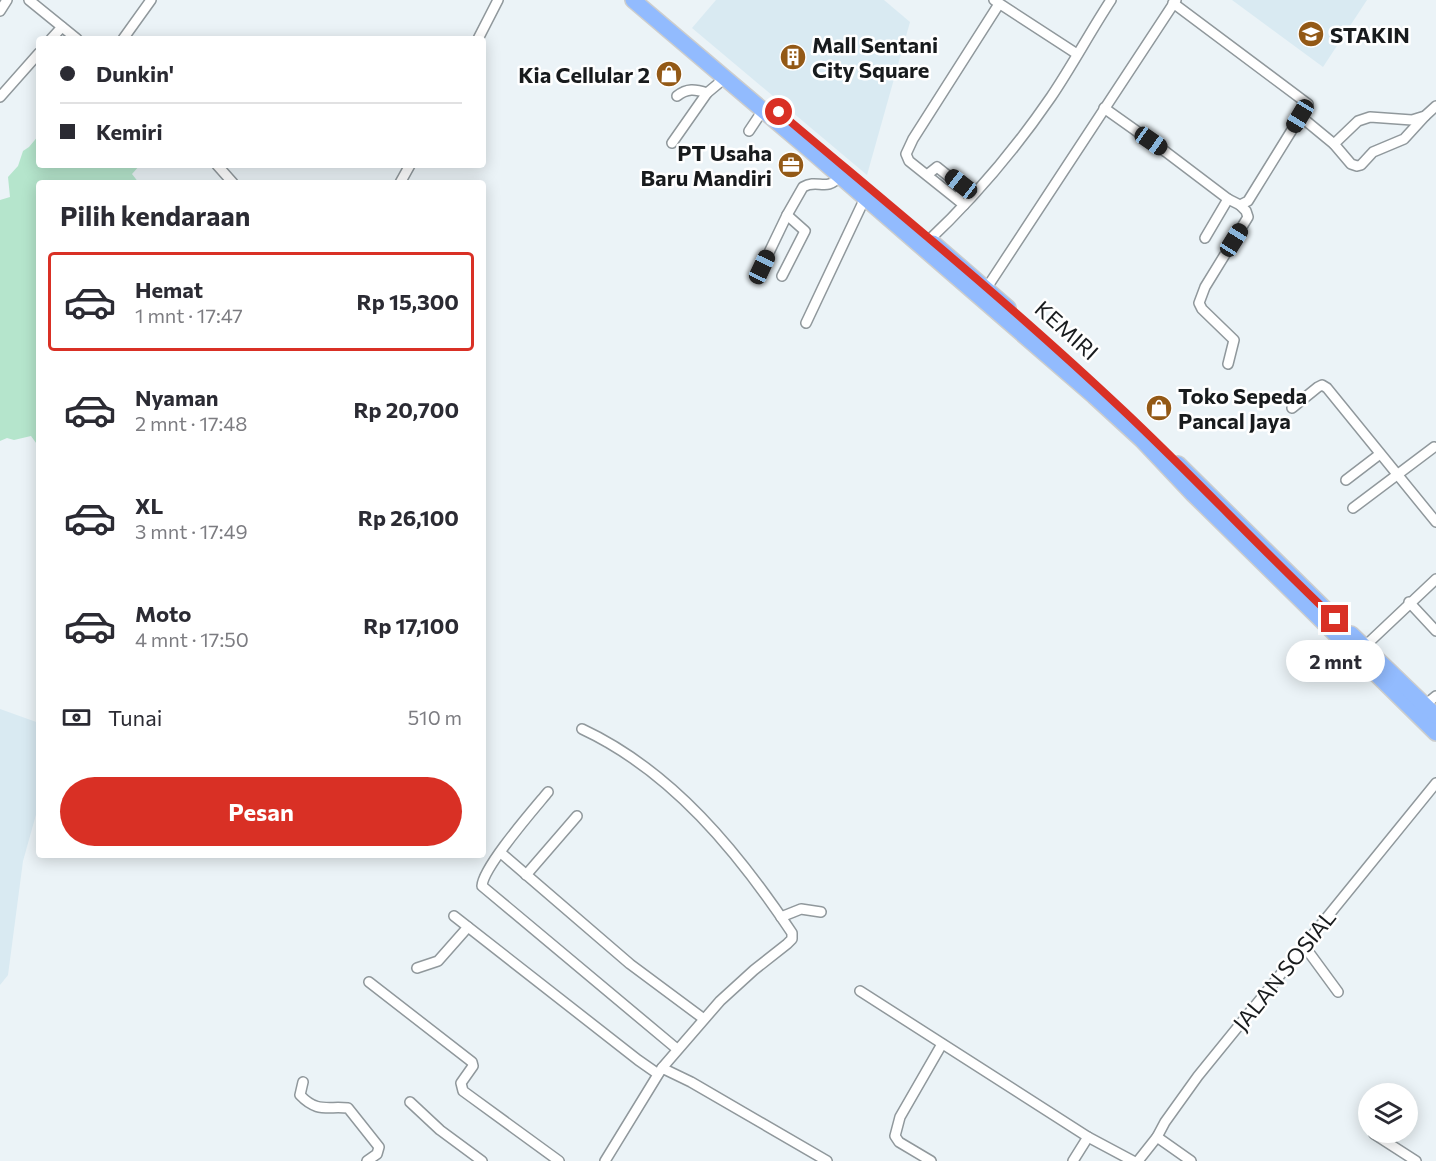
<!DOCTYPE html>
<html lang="id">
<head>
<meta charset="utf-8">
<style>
  :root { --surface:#fff; --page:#f2f2f3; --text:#2b2b33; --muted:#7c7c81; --line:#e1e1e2; --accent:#d93025 }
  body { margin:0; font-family:Commissioner,sans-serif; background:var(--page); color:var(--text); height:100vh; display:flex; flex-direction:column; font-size:22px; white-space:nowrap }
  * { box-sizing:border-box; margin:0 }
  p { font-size:20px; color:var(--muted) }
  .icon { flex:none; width:33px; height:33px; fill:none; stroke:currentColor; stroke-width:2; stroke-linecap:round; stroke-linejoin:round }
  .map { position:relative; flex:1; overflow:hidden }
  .panel { position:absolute; left:36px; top:180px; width:450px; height:678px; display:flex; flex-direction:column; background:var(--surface); border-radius:6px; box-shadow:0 3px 15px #0003 }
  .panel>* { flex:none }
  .hud { position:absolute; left:36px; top:36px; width:450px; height:132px; border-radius:6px; box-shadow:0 3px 15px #0003; display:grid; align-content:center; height:132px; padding:0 24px; background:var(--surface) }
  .buttons { position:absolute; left:1358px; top:1083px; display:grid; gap:12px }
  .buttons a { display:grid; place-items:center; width:60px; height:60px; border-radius:50%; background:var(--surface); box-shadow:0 3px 15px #0003; font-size:30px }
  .end { position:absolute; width:27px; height:27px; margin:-14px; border:8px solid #d93025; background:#fff; box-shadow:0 0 0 3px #fff }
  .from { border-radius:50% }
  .bubble { position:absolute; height:42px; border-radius:21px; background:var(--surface); box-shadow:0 3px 15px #0003; font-size:20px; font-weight:700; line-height:42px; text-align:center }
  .car { position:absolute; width:18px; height:36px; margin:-18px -9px; border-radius:8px; box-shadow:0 0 4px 2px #0007; background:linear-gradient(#222 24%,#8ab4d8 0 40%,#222 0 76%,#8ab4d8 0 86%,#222 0) }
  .hud b { display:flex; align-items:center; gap:21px; height:57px; font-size:22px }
  .hud b+b { border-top:2px solid var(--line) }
  .hud i { width:15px; height:15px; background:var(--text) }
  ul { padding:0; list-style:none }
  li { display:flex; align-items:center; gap:18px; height:99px; margin:0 12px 9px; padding:0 12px; border:3px solid transparent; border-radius:6px }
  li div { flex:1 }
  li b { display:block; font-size:22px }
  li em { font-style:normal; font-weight:700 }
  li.current { border-color:var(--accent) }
  li>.icon { width:54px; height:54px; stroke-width:1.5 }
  h2 { padding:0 24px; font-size:27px; line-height:72px }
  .pay { display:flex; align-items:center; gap:15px; height:66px; padding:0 24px; font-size:22px }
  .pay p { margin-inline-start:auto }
  .action { display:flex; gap:12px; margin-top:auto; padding:12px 24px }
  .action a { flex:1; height:69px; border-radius:36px; background:var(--accent); color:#fff; font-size:24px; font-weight:700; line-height:69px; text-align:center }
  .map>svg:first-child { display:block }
  .built { fill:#d9eaf2 }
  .green { fill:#b5e5cc }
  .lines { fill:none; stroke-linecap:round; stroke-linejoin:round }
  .minor-casing { stroke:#90989c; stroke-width:12 }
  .highway-casing { stroke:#cccdcd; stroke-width:18 }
  .minor { stroke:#fff; stroke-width:9 }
  .highway { stroke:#92bbfe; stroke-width:15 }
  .route { stroke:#d93025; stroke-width:8 }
  .labels { text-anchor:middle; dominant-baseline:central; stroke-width:5; stroke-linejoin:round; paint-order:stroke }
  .poi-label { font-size:22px; font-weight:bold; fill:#181b1d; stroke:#fff; text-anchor:start }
  .street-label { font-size:22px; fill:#181b1d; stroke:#fff }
</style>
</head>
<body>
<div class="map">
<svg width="1436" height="1161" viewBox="0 0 1436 1161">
  <rect width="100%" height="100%" fill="#ebf3f7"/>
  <!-- built -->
  <g class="built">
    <polygon points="716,0 884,0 910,22 867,175 692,28"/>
    <polygon points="1232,0 1367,0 1323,67"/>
    <polygon points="0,709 39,723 39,804 23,861 8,975 0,985"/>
  </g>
  <!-- green -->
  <polygon class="green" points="39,135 39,165 140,165 132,174 139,183 39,183 39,447 31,436 14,440 7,438 0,441 0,200 10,197 8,177 18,166 23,151 29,147"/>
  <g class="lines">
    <defs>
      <g id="minor">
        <polyline points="29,0 77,39"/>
        <polyline points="994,0 1077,54"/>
        <polyline points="0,11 7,0"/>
        <polyline points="51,39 62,27"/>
        <polyline points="123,39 151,0"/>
        <polyline points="478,39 498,0"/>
        <path d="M677 96C687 88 695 89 707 93"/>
        <polyline points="0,97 39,53"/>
        <polyline points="1104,108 1166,152 1228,199 1240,205 1248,201 1308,104 1173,3"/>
        <polyline points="1300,116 1334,144 1358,121 1370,117 1412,120 1425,116 1436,106"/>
        <polyline points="749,131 763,110"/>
        <polyline points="672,143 707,93 725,78"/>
        <polyline points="1334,144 1351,164 1357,166 1361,165 1373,152 1404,139 1425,116"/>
        <polyline points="217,165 233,183"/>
        <polyline points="927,175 937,167 962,187 958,200"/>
        <polyline points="400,183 410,165"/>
        <polyline points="964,205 909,161 906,154 913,139 999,4"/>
        <polyline points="1205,238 1228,199"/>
        <path d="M926 243C971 201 1016 148 1051 97 1072 66 1090 32 1111 0"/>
        <path d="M762 267 787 215 803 187C818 178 826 193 840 176"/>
        <polyline points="782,276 805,231 787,215"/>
        <polyline points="986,289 1176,0"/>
        <polyline points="806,323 865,198"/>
        <polyline points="1228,364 1234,340 1202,309 1199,303 1205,287 1248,217 1246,211 1240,205"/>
        <polyline points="1292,408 1318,387 1322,385 1327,388 1436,522"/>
        <polyline points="1346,480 1380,454"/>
        <polyline points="1353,508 1434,447"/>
        <polyline points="1409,602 1436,631"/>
        <polyline points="1364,647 1436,579"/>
        <polyline points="1425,705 1436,696"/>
        <path d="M582 729C672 771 738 852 792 933V939L787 944 754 970 720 1001 662 1068"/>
        <path d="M548 792C534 809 483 867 482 886L677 1049"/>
        <polyline points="501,853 630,964 704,1019"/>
        <polyline points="526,875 577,816"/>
        <polyline points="454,916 638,1060 658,1074"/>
        <polyline points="781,917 801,909 821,912"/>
        <polyline points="1305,947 1338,992"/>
        <polyline points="417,968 438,961 468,927"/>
        <polyline points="369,982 472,1062 473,1066 461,1083 463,1091 559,1161"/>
        <polyline points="860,991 1088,1137 1133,1161"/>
        <path d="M303 1082 300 1095C317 1113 327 1106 348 1108L352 1113 379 1147 377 1154 367 1161"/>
        <polyline points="410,1102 440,1130 482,1161"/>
        <polyline points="1374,1134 1416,1161"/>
        <polyline points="1157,1137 1191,1161"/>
        <polyline points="605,1161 662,1068 691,1082 827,1161"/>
        <polyline points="931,1161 899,1142 895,1136 900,1117 942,1044"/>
        <polyline points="1073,1161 1088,1137"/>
        <polyline points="1138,1161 1157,1137 1165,1122 1198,1076 1436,783"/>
      </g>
      <g id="highway">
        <polyline points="633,0 811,151 1094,396 1142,440 1193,494 1436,733"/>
        <polyline points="933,243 1008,308"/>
        <polyline points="1178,464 1325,609"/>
        <polyline points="1351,634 1436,716"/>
      </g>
    </defs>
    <!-- minor casing -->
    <use href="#minor" class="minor-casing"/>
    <!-- highway casing -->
    <use href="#highway" class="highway-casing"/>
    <!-- minor -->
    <use href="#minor" class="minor"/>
    <!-- highway -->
    <use href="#highway" class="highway"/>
  </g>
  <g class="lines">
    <!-- route -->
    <path class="route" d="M779 112C895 210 1014 307 1125 412 1196 479 1263 551 1335 619"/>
  </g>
  <!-- icons -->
  <defs>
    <symbol id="university-disc" viewBox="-11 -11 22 22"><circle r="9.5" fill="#935916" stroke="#fff"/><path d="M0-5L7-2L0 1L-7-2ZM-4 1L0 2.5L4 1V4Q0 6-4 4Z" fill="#fff"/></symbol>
    <symbol id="building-disc" viewBox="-11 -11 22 22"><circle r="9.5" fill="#935916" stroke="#fff"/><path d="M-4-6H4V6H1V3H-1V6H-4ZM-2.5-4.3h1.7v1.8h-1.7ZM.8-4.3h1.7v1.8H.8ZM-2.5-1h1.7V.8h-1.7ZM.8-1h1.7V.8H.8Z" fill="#fff"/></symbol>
    <symbol id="shop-disc" viewBox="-11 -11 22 22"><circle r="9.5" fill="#935916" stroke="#fff"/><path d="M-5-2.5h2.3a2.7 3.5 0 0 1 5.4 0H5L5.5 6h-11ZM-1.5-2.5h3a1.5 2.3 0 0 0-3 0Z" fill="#fff"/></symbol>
    <symbol id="office-disc" viewBox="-11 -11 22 22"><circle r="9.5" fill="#935916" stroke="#fff"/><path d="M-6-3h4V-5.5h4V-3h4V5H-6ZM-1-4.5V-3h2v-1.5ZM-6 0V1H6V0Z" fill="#fff"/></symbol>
  </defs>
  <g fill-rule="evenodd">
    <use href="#university-disc" x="1296" y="19" width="30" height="30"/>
    <use href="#building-disc" x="778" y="42" width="30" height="30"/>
    <use href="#shop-disc" x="654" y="59" width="30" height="30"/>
    <use href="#office-disc" x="776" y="150" width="30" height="30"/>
    <use href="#shop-disc" x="1144" y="393" width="30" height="30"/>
  </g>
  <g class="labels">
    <!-- poi labels -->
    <g class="poi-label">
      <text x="1330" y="34">STAKIN</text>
      <text x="812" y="44">Mall Sentani<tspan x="812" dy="25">City Square</tspan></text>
      <text x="650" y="74" text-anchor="end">Kia Cellular 2</text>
      <text x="772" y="152" text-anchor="end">PT Usaha<tspan x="772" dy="25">Baru Mandiri</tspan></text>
      <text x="1178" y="395">Toko Sepeda<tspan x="1178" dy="25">Pancal Jaya</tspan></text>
    </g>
    <!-- street labels -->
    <g class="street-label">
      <text transform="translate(1067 330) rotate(42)">KEMIRI</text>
      <text transform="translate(1284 970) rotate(-51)">JALAN SOSIAL</text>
    </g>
  </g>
</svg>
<div class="buttons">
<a><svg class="icon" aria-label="layers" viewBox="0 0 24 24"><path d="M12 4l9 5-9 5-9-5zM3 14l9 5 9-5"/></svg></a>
</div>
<i class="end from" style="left:779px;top:112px"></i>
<i class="end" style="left:1335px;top:619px"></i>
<div class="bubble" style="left:1286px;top:640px;width:99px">2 mnt</div>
<i class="car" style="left:1300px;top:116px;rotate:211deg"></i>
<i class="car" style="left:1151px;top:141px;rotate:125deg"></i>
<i class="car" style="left:961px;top:184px;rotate:308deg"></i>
<i class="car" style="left:1234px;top:240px;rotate:32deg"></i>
<i class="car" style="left:762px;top:267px;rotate:25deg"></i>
<div class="hud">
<b><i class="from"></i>Dunkin'</b>
<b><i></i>Kemiri</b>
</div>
<section class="panel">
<h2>Pilih kendaraan</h2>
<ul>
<li class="current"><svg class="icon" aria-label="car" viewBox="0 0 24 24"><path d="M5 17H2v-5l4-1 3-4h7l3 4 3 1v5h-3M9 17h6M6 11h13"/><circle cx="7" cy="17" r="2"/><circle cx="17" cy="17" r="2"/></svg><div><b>Hemat</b><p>1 mnt · 17:47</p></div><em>Rp 15,300</em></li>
<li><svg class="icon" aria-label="car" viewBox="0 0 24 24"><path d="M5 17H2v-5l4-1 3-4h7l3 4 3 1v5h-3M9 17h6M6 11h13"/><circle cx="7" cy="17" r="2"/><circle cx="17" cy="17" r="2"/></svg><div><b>Nyaman</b><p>2 mnt · 17:48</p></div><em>Rp 20,700</em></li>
<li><svg class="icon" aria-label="car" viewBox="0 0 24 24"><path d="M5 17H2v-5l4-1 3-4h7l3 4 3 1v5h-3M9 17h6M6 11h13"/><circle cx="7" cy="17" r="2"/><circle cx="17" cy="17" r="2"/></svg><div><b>XL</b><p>3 mnt · 17:49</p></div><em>Rp 26,100</em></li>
<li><svg class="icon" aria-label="car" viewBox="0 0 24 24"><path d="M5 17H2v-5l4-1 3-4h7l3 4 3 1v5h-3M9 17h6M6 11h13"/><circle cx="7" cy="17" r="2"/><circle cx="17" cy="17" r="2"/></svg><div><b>Moto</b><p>4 mnt · 17:50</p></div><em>Rp 17,100</em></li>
</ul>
<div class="pay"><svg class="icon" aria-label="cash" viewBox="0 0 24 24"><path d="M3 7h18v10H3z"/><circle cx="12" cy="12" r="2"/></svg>Tunai<p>510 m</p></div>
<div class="action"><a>Pesan</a></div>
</section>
</div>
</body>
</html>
